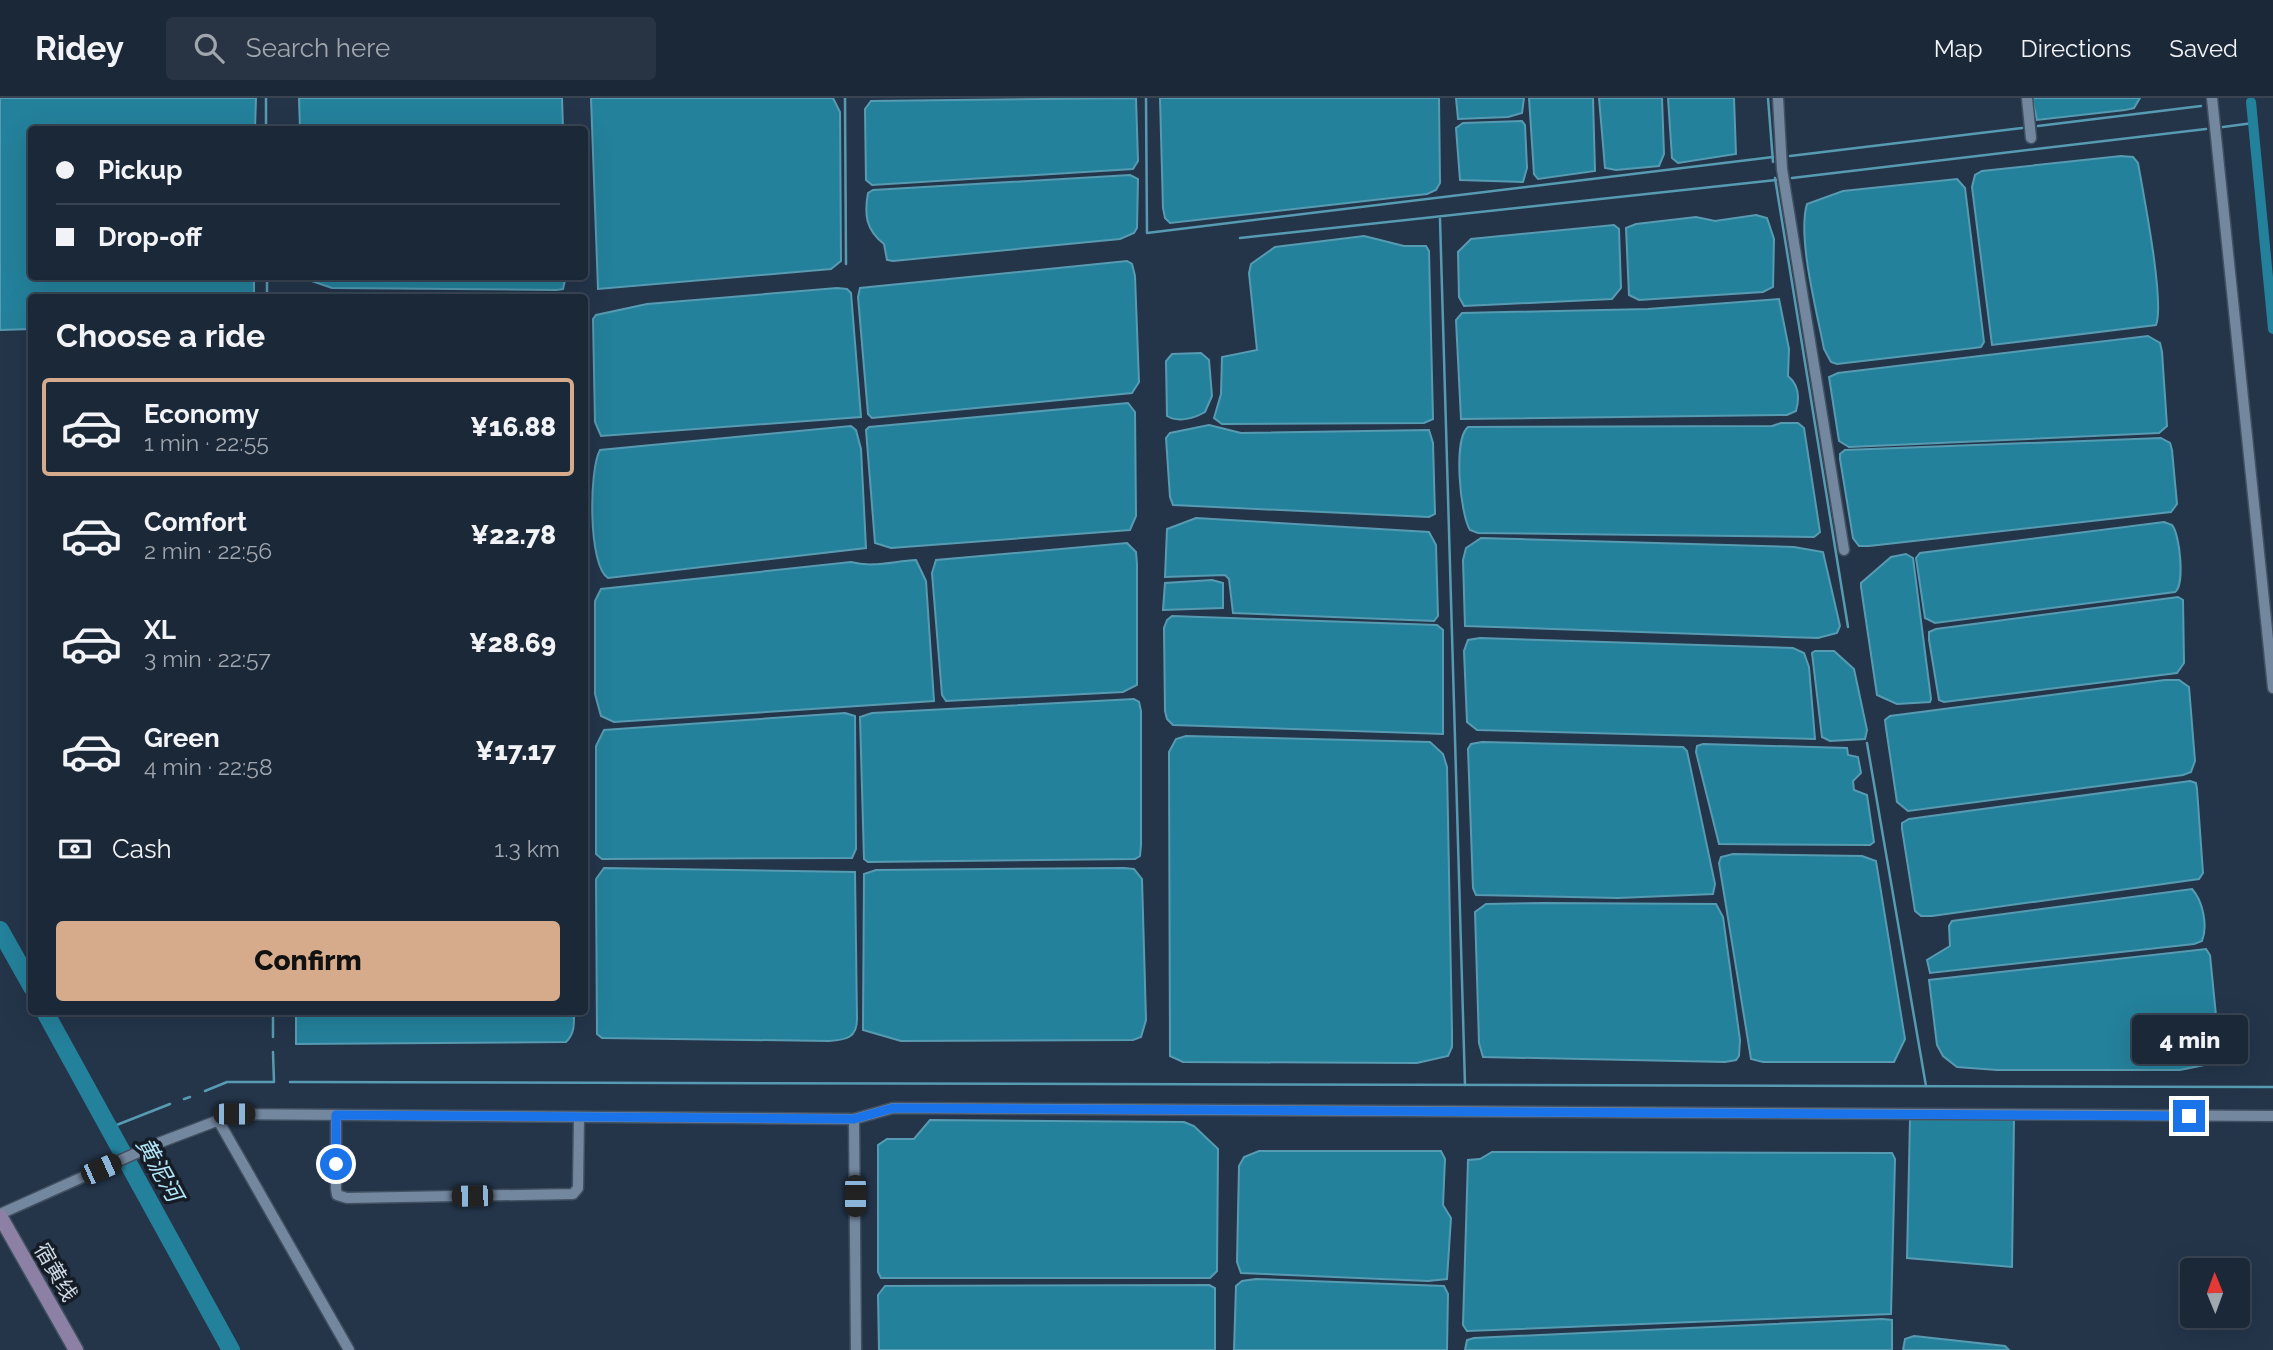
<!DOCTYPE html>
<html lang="en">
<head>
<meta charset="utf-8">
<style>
  :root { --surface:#1b2838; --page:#283443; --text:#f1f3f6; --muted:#a0a6ae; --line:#394453; --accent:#d6ab8b }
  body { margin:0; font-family:Raleway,"Noto Sans SC",sans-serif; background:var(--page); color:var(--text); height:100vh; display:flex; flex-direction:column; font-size:26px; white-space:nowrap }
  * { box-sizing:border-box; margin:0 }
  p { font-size:23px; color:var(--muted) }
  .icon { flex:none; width:38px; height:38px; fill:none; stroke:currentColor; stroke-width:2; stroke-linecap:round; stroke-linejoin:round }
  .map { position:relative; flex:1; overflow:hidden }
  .drawer { position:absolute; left:28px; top:196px; width:560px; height:721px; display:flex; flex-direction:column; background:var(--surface); border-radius:7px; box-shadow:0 7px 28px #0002,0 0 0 2px var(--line) }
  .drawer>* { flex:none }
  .banner { position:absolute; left:28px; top:28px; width:560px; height:154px; border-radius:7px; box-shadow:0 7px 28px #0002,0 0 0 2px var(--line); display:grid; align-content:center; height:154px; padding:0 28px; background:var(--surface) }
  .needle { width:46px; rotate:359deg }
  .fabs { position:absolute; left:2180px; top:1160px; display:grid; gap:14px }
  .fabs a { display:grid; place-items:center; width:70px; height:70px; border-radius:7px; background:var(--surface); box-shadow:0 7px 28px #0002,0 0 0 2px var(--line); font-size:35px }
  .end { position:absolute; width:32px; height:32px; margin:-16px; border:9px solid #1a73e8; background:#fff; box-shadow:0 0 0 4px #fff }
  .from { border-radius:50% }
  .bubble { position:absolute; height:49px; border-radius:7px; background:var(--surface); box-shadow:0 7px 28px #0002,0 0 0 2px var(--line); font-size:23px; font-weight:800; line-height:49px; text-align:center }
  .car { position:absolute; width:21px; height:42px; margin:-21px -10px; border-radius:9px; box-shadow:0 0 5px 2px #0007; background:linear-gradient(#222 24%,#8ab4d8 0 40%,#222 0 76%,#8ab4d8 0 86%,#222 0) }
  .banner b { display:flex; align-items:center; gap:24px; height:66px; font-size:26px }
  .banner b+b { border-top:2px solid var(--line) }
  .banner i { width:18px; height:18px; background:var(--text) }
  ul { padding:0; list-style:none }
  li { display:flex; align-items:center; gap:21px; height:98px; margin:0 14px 10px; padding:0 14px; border:4px solid transparent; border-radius:7px }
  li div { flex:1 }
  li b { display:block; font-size:26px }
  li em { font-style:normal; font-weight:800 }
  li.selected { border-color:var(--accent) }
  li>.icon { width:63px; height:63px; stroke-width:1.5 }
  h2 { padding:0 28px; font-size:32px; line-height:84px }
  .pay { display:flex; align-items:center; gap:18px; height:77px; padding:0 28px; font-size:26px }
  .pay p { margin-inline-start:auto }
  .button { display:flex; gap:14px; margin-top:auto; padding:14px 28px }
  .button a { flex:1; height:80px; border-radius:7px; background:var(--accent); color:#111; font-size:28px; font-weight:800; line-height:80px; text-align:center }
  header { display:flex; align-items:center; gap:42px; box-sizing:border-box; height:98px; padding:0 35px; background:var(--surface); border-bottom:2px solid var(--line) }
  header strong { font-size:33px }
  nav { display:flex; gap:38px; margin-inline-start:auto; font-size:24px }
  .search { width:490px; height:63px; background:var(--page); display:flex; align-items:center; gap:18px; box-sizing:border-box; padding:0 24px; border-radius:7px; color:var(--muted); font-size:26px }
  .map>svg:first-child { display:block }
  .water { fill:#24819b; stroke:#579bb2; stroke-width:2 }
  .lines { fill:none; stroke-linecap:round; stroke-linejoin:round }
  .stream { stroke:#579bb2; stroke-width:2.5 }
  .canal { stroke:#24819b; stroke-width:10 }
  .river { stroke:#24819b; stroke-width:18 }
  .street-casing { stroke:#425162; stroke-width:13 }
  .secondary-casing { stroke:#425162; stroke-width:17 }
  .street { stroke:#73879f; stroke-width:10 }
  .secondary { stroke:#8c81a4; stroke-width:14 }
  .route { stroke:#1a73e8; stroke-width:9 }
  .labels { text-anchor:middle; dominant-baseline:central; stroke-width:7; stroke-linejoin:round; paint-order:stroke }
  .street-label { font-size:21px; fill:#ced9e6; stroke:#151c26 }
  .water-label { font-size:23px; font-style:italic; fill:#b4e7f9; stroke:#151c26 }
</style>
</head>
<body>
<header>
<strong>Ridey</strong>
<div class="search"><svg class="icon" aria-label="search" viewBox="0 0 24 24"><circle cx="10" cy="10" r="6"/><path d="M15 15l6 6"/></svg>Search here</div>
<nav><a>Map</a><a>Directions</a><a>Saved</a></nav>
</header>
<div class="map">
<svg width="2273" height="1252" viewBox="0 0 2273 1252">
  <rect width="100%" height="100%" fill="#24354a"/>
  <!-- water -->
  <g class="water">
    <polygon points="0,0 256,0 255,31 32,32 32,178 254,179 254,199 32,200 31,231 0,232"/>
    <polygon points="299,0 562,0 563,31 300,31"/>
    <polygon points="591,0 833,0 840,14 841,163 831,171 598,191"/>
    <polygon points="1136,0 1138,63 1133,71 872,87 866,82 865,11 871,3"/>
    <polygon points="1160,0 1439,0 1440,85 1436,92 1427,96 1170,125 1165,120 1163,110"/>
    <polygon points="1456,0 1524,0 1522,15 1508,19 1458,21"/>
    <polygon points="1529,0 1593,0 1595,73 1538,81 1534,76"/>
    <polygon points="1599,0 1662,0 1664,56 1659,68 1616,72 1605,70"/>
    <polygon points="1668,0 1734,0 1736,56 1678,65 1672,60"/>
    <polygon points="2032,0 2140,0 2134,10 2125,12 2037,22"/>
    <polygon points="1522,23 1525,27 1527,70 1523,84 1460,82 1456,30 1463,25"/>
    <path d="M2121 58 2133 59 2138 65C2143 94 2165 204 2156 227L1992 247 1972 89 1975 77 1982 73Z"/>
    <path d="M1130 77 1138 81 1137 130 1134 135 1120 141 893 163 887 162 884 146C866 132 864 117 868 95L873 92Z"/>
    <path d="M1957 81 1965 90 1984 244 1981 249 1974 250 1837 266 1831 264 1824 251C1817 214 1797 139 1807 106L1843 93Z"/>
    <polygon points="1756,117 1767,120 1774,141 1773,189 1763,194 1639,202 1629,197 1626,130 1636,126 1696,119 1715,123"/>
    <polygon points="1614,127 1619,131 1621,190 1612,201 1464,208 1459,199 1458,154 1471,141"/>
    <polygon points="1364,138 1404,148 1426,148 1429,153 1433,321 1424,325 1222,326 1214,320 1221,296 1222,259 1257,252 1249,175 1251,166 1275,149"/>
    <polygon points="1127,163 1132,166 1135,178 1139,284 1132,295 872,320 868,316 858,199 860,190"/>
    <polygon points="300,179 566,178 563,191 556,192 332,190"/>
    <polygon points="837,190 847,191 851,195 861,319 601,338 595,324 593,221 596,217 647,206"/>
    <path d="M1779 201 1789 251 1788 278C1799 287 1800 299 1796 313L1787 317 1461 321 1456 222 1462 215 1648 211Z"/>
    <polygon points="2148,238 2160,245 2162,254 2167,328 2159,335 1849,349 1839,343 1829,279 1838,275"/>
    <path d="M1201 255 1209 262 1212 298 1205 314C1195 320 1178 325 1167 318L1166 263 1172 256Z"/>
    <polygon points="1128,305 1135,314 1136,418 1130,432 891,450 875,445 866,332 869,329"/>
    <path d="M1781 325H1798L1804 330 1820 434 1814 439 1478 435 1470 432C1460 416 1453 341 1468 329L1772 328Z"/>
    <polygon points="1209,327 1241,335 1429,332 1433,345 1435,416 1429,419 1173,407 1170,399 1166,340 1170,335"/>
    <path d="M851 328 856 332 861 351 866 450 608 480C588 468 589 371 600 352Z"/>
    <polygon points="2161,340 2170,345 2172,352 2177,406 2171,414 1869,448 1859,448 1853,440 1840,361 1840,356 1845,352"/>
    <polygon points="1196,420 1429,434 1436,447 1438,518 1434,523 1233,515 1229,481 1225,477 1165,479 1167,431"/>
    <path d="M2164 424 2172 427C2180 436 2185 487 2175 494L1935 525 1925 520 1916 460 1920 455Z"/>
    <polygon points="1481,440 1794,449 1823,454 1840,528 1837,535 1818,540 1465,528 1463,462 1466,450"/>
    <polygon points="1127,445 1136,454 1137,466 1137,587 1123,594 946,603 942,597 932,475 936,462"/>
    <polygon points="1906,456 1913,460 1931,601 1930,604 1897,606 1877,597 1861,489 1861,485 1891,459"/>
    <path d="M916 462 926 483 934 603 614 624 601 618 595 596V503L601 491 851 464C873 470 894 463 916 462Z"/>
    <polygon points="1212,482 1223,485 1223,510 1163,512 1165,485"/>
    <polygon points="2178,499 2183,502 2184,565 2177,575 1944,604 1939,602 1929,542 1929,534 1936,531"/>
    <polygon points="1172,518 1437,527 1443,532 1443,636 1173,627 1167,621 1165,613 1164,530 1167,522"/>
    <polygon points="1480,540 1793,550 1804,555 1809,569 1815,641 1477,632 1467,624 1464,553 1468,542"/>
    <polygon points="1815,553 1834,553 1854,571 1867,632 1865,641 1830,643 1822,639 1812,555"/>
    <polygon points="2165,582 2179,582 2189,589 2195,663 2191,674 2183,677 1908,713 1897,704 1886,630 1885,622 1890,618"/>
    <polygon points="1134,601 1139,604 1141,613 1141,747 1140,758 1135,761 868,764 864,761 860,619 872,615"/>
    <polygon points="845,615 855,618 856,751 852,760 602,761 596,756 596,648 604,632"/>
    <polygon points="1186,638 1430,644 1443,656 1447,669 1452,934 1452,949 1448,958 1417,965 1183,964 1170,958 1169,654 1176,641"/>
    <polygon points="1482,644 1683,649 1687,653 1715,786 1713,796 1618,800 1476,797 1473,790 1468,651 1471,646"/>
    <polygon points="1703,646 1847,650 1848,657 1858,659 1861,675 1853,683 1854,692 1867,697 1874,744 1870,747 1719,746 1696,654 1697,648"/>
    <polygon points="2190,683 2196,685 2197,691 2203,775 2199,781 1932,818 1921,818 1915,813 1902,731 1902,725 1909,721"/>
    <polygon points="1733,756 1862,758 1876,763 1905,941 1894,964 1763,964 1751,961 1719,765 1721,759"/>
    <path d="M604 770 855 774 857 921C857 940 846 942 829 943L602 940 597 936 596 781Z"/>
    <polygon points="1124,770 1134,771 1142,781 1146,922 1141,939 1133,942 901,943 863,932 864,776 876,772"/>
    <path d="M2192 791C2203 803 2208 828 2202 843L2194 846 1930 875 1927 862 1950 848 1949 828 1952 823Z"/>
    <polygon points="1544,805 1716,806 1723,819 1740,942 1739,958 1736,962 1725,964 1483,959 1479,945 1475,814 1486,806"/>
    <polygon points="2206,851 2210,857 2219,948 2216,959 2209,966 2180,972 1997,972 1957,969 1943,958 1937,947 1929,882"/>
    <path d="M296 914H574C574 926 575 935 566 944L296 946Z"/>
    <polygon points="1910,1021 2014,1022 2012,1169 1907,1160"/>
    <polygon points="930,1022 1184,1024 1194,1028 1218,1051 1217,1173 1210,1180 881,1180 878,1174 878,1047 887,1041 914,1041"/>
    <polygon points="1259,1053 1441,1053 1445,1061 1443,1107 1451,1120 1447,1181 1428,1183 1241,1175 1237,1164 1239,1068 1244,1059"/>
    <polygon points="1492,1054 1892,1055 1895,1061 1891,1216 1467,1233 1463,1227 1468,1062 1480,1061"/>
    <polygon points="1256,1181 1444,1188 1448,1196 1447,1252 1234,1252 1236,1188 1242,1183"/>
    <polygon points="1209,1187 1215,1190 1215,1252 879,1252 878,1197 885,1188"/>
    <polygon points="1882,1221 1892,1222 1892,1252 1465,1252 1467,1242 1474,1240"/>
    <polygon points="1914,1238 2005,1248 2009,1252 1903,1252 1905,1241"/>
  </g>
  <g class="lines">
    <!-- stream -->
    <g class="stream">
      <polyline points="266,0 266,32"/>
      <polyline points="845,0 846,166"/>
      <polyline points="1146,0 1147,135 1773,59"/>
      <polyline points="1768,0 1773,64"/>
      <polyline points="2038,28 2201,8"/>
      <polyline points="2223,29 2253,25"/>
      <polyline points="1790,58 2022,30"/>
      <polyline points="1775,80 1848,529"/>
      <polyline points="1792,80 2206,31"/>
      <polyline points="1440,121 1465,987"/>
      <polyline points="1240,140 1776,82"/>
      <polyline points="267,178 267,200"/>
      <polyline points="1867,645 1926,988"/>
      <polyline points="273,914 273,939"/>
      <polyline points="290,984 2273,989"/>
      <polyline points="205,993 227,984 274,984 273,954"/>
      <polyline points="184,1001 190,999"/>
      <polyline points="109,1030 170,1006"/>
    </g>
    <!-- canal -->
    <polyline class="canal" points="2251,4 2273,231"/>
    <!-- river -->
    <g class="river">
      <polyline points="0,832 32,889"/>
      <polyline points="45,914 231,1252"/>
    </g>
    <defs>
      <g id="street">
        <polyline points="1778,0 1782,71 1844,452"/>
        <polyline points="2027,0 2031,40"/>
        <polyline points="2212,0 2273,590"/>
        <polyline points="336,1017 336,1091 337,1097 347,1100 573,1096 578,1090 579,1019"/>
        <polyline points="854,1021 856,1252"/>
        <polyline points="218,1022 349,1252"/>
        <polyline points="0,1116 161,1044 235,1016 854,1021 893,1010 2273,1018"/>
      </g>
      <polyline id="secondary" points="0,1118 76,1252"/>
    </defs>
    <!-- street casing -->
    <use href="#street" class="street-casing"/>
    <!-- secondary casing -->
    <use href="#secondary" class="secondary-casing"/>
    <!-- street -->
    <use href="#street" class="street"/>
    <!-- secondary -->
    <use href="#secondary" class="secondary"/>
  </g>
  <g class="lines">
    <!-- route -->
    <polyline class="route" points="336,1066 336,1017 854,1021 893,1010 2189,1018"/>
  </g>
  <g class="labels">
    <!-- street labels -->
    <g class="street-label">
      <text transform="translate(56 1174) rotate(60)">宿黄线</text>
    </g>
    <!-- water labels -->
    <g class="water-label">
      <text transform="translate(160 1071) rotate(61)">黄泥河</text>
    </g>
  </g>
</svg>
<div class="fabs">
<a><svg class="needle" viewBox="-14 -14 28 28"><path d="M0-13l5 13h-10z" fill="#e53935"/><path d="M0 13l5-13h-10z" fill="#a0a6ae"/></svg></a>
</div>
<i class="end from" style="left:336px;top:1066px"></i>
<i class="end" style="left:2189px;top:1018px"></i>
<div class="bubble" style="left:2132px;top:917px;width:116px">4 min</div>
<i class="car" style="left:234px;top:1016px;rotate:90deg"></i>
<i class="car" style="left:101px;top:1071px;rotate:66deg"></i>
<i class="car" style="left:472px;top:1098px;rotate:269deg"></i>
<i class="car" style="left:855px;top:1098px;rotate:180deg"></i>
<div class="banner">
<b><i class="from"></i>Pickup</b>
<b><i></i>Drop-off</b>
</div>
<section class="drawer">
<h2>Choose a ride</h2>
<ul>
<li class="selected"><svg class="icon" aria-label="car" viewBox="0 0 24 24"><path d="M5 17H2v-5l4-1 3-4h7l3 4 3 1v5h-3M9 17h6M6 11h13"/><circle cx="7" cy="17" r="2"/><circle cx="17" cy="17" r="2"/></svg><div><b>Economy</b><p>1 min · 22:55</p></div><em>¥16.88</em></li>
<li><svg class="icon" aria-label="car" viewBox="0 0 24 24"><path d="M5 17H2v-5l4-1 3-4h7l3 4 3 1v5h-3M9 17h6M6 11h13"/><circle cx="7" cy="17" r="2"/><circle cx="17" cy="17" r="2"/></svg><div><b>Comfort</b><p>2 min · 22:56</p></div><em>¥22.78</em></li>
<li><svg class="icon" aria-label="car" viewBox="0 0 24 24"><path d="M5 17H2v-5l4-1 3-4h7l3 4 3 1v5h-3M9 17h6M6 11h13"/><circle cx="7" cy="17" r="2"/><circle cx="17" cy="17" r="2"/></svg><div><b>XL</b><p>3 min · 22:57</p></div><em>¥28.69</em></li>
<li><svg class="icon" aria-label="car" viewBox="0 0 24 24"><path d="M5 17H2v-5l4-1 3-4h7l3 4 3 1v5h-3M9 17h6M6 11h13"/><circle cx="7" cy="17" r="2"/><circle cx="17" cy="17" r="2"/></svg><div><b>Green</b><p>4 min · 22:58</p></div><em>¥17.17</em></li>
</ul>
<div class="pay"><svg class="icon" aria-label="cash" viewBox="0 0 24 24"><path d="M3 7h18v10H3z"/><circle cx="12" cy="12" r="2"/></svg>Cash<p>1.3 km</p></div>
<div class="button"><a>Confirm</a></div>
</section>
</div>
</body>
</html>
